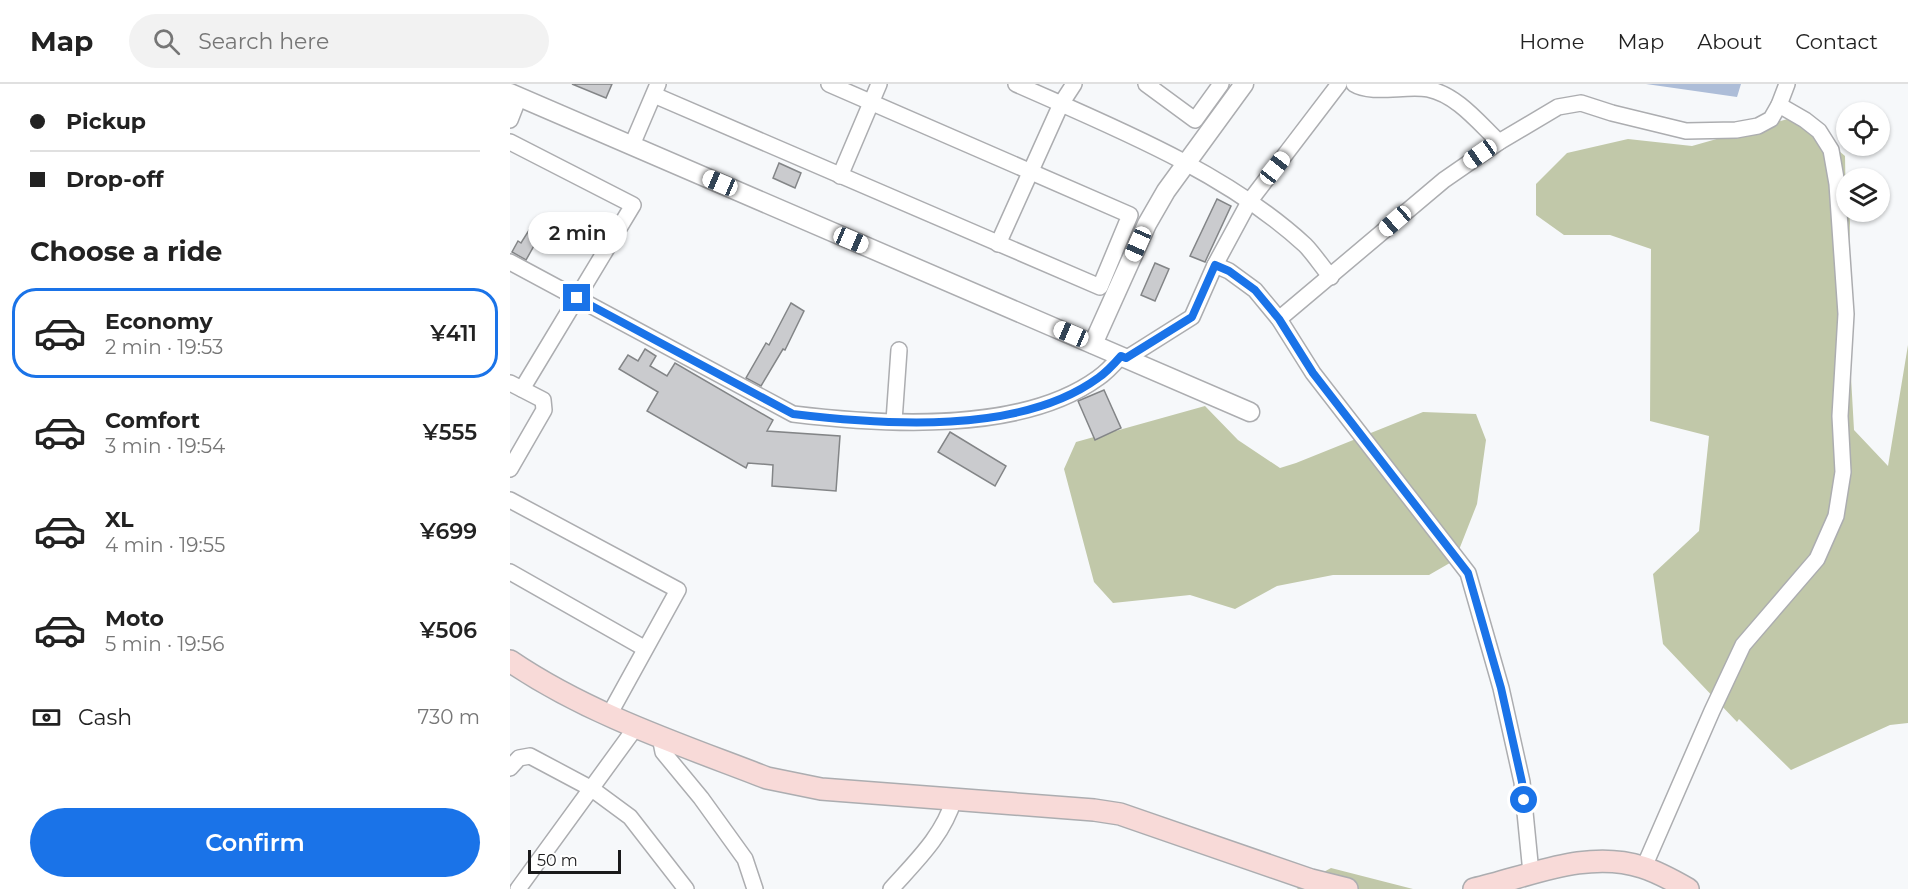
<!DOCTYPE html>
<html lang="en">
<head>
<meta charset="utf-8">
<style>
  :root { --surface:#fff; --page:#f2f2f2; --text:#222; --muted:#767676; --line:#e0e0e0; --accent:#1a73e8 }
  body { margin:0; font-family:Montserrat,sans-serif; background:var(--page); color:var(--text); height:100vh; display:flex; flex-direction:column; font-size:22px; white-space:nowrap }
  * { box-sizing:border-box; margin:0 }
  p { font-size:20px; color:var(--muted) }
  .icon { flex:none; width:33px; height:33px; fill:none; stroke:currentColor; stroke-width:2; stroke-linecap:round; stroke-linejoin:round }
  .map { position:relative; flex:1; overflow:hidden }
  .sheet { display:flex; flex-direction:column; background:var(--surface); width:510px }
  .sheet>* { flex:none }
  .banner { display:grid; align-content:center; height:132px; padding:0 30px; background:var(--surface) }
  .controls { position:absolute; left:1326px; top:18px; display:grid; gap:12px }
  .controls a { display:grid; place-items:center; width:54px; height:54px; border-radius:50%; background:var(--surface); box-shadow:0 2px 4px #0004; font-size:30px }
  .scale { position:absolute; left:18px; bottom:15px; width:93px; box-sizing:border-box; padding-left:6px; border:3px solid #1a1a1b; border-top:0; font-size:16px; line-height:21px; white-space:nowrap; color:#1a1a1b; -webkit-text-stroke:4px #fff; paint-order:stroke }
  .end { position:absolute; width:27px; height:27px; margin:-14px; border:8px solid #1a73e8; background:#fff; box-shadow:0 0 0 3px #fff }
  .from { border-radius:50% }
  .bubble { position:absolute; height:42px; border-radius:21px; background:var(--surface); box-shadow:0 2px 4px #0004; font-size:20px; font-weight:600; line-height:42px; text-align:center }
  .car { position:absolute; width:18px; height:36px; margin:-18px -9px; border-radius:8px; box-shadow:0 0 4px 2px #0007; background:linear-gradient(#fff 24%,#345 0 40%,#fff 0 76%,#345 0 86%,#fff 0) }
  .banner b { display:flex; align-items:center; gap:21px; height:57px; font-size:22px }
  .banner b+b { border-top:2px solid var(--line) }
  .banner i { width:15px; height:15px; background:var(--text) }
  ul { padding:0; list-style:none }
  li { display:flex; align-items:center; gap:18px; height:90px; margin:0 12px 9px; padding:0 18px; border:3px solid transparent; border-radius:24px }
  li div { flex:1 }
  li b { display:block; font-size:22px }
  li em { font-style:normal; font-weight:600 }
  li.active { border-color:var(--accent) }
  li>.icon { width:54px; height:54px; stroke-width:1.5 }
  h2 { padding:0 30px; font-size:27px; line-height:72px }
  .pay { display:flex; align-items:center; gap:15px; height:66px; padding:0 30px; font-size:22px }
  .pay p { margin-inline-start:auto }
  .primary-button { display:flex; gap:12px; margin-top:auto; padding:12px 30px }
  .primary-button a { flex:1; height:69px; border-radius:36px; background:var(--accent); color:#fff; font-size:24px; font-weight:600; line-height:69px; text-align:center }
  header { display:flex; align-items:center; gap:36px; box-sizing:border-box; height:84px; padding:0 30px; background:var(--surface); border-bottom:2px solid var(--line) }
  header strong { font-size:28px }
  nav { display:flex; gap:33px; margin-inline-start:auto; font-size:21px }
  .search { width:420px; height:54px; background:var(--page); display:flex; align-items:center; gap:15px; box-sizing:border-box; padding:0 21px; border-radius:33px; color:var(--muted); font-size:22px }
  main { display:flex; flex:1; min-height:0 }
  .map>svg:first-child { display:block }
  .forest { fill:#c1c8a9 }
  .water { fill:#adbdd8 }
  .building { fill:#cacbce; stroke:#838587; stroke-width:1.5 }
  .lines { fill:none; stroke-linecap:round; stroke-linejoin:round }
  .minor-casing { stroke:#acadb0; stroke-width:18 }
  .tertiary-casing { stroke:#acadb0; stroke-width:21 }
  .secondary-casing { stroke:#acadb0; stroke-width:24 }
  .minor { stroke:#fff; stroke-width:15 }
  .tertiary { stroke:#fff; stroke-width:18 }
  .secondary { stroke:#f8dad8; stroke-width:21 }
  .route { stroke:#1a73e8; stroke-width:8 }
</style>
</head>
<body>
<header>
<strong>Map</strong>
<div class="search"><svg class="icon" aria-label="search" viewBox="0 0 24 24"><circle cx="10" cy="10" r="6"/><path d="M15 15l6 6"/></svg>Search here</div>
<nav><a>Home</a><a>Map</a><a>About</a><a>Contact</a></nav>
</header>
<main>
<section class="sheet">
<div class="banner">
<b><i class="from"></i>Pickup</b>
<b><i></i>Drop-off</b>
</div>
<h2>Choose a ride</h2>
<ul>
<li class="active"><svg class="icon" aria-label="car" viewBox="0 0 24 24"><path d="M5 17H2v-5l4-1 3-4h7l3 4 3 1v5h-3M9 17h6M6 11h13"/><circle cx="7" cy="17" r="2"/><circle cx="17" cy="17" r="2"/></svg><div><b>Economy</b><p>2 min · 19:53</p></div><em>¥411</em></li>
<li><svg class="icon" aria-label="car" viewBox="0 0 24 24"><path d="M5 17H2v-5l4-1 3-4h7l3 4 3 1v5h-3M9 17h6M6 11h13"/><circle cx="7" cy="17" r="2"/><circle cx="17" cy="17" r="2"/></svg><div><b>Comfort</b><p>3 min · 19:54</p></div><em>¥555</em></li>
<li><svg class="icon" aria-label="car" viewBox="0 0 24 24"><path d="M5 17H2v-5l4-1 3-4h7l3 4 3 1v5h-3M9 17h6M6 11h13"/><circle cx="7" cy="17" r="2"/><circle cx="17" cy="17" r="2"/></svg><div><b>XL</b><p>4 min · 19:55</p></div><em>¥699</em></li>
<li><svg class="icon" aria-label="car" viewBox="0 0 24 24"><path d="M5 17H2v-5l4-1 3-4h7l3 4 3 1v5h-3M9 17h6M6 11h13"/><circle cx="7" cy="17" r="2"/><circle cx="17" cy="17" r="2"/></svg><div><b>Moto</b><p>5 min · 19:56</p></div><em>¥506</em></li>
</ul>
<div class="pay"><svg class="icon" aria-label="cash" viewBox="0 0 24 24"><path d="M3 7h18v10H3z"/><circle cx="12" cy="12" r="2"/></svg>Cash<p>730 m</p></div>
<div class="primary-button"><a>Confirm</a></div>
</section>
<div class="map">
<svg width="1398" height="805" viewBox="0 0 1398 805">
  <rect width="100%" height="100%" fill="#f6f8fa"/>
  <!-- forest -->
  <g class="forest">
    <polygon points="1288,32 1335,72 1336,128 1339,128 1340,139 1337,222 1344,346 1378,382 1398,261 1398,639 1380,641 1281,686 1229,635 1227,638 1153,560 1143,490 1189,447 1199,352 1140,337 1141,165 1100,151 1054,151 1026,131 1026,100 1057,69 1118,55 1182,62"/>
    <polygon points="695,322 728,356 770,384 786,379 913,328 966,330 976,356 967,420 945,476 919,491 823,491 767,502 725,525 680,511 603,519 584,498 554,385 566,358"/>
    <path d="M821 784 903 805H787C796 795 809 791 821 784Z"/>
  </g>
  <!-- water -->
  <polygon class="water" points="1136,0 1231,0 1227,13"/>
  <!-- building -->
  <g class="building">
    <polygon points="62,0 102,0 96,14"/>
    <polygon points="269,79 291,89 285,104 263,94"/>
    <polygon points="707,115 721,122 695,178 680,172"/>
    <polygon points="21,143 35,151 29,162 25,160 16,176 2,168 8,157 11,159"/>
    <polygon points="645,179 659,185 645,217 631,211"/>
    <polygon points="281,219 294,227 275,266 273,265 251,302 236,294 256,259 259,261"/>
    <polygon points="135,265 146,272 140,282 157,292 165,279 263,336 257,347 330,352 326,407 262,402 263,381 238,379 236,384 137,327 148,308 109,285 118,271 128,277"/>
    <polygon points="594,306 611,344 585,356 568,317"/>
    <polygon points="440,348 496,382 485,402 428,368"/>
  </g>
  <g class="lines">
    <defs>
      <g id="minor">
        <path d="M506 0C603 43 716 88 795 161 804 170 812 183 821 193"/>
        <polyline points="636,0 685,36 711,0"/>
        <path d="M844 0C861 11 897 1 918 5 947 11 968 38 989 58"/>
        <polyline points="144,11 590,203 620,131 319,0"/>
        <polyline points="0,36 9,13"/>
        <polyline points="0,58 123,121 12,305"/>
        <polyline points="122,61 148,0"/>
        <polyline points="330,92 369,0"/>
        <polyline points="488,160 551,20 564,0"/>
        <path d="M0 178 283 330C373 341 511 350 588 294 597 288 604 280 611 272"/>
        <polyline points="705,181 719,187 745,206 769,235 803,289 958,489 991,604 1012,698 1021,789"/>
        <polyline points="769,235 934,96 989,58 1048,23 1071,19 1102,29 1176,47 1226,46 1248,42 1261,35 1269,21 1277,0"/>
        <polyline points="617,274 682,233 705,181 739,118 829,0"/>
        <polyline points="0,299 33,316 34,326 0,385"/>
        <polyline points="384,337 389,266"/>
        <polyline points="0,416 168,506 99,631"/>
        <polyline points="0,488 134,564"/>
        <polyline points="150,653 153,668 191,714 235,775 245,805"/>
        <polyline points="0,684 9,674 20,672 82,705 120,733 176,805"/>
        <polyline points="1134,783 1202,627 1233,561 1307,475 1326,432 1333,388 1330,332 1336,230 1327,100 1321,66 1309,47 1295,36 1269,21"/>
        <polyline points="8,805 126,643"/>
        <path d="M381 805C406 777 433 752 444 715"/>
      </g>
      <g id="tertiary">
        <polyline points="0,9 740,328"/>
        <polyline points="583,260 637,140 656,107 734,0"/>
      </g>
      <g id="secondary">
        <path d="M0 577C78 630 169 660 257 694L311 705 584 726 610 730 801 796 837 805"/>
        <path d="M964 805C1018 793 1076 765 1132 783 1148 788 1164 797 1178 805"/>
      </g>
    </defs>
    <!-- minor casing -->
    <use href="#minor" class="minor-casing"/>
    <!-- tertiary casing -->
    <use href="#tertiary" class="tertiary-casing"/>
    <!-- secondary casing -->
    <use href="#secondary" class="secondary-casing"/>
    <!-- minor -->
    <use href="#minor" class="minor"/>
    <!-- tertiary -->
    <use href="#tertiary" class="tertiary"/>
    <!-- secondary -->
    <use href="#secondary" class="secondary"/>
  </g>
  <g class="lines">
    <!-- route -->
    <path class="route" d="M67 214 283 330C374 341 510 351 588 294 597 288 604 280 611 272L616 274 682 233 705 181 719 187 745 206 769 235 803 289 958 489 991 604 1012 698 1014 716"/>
  </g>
</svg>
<div class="controls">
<a><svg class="icon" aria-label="locate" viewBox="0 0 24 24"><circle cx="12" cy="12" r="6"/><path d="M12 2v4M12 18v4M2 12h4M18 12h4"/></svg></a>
<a><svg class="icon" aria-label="layers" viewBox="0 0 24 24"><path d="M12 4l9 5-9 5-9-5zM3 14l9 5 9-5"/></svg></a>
</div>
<div class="scale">50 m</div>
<i class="end from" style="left:1014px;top:716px"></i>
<i class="end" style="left:67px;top:214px"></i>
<div class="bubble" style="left:18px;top:128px;width:99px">2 min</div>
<i class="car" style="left:970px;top:70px;rotate:235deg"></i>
<i class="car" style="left:765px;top:84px;rotate:38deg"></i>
<i class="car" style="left:210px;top:99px;rotate:293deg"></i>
<i class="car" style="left:885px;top:137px;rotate:229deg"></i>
<i class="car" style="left:341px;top:156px;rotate:113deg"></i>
<i class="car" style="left:628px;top:160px;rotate:204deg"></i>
<i class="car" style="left:561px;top:250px;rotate:293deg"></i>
</div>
</main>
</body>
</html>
